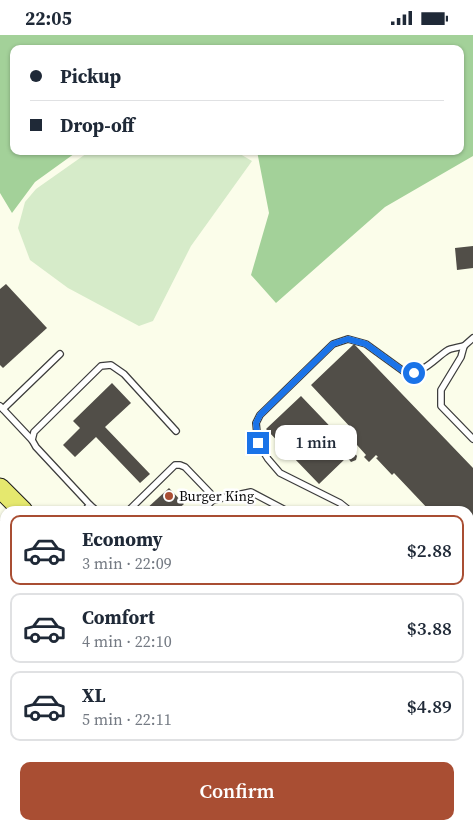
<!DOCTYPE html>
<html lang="en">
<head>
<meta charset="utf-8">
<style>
  :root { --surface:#fff; --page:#f6f6f7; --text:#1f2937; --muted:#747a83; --line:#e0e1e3; --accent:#a94e33 }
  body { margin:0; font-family:"Source Serif 4",serif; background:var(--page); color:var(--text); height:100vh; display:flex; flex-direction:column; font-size:19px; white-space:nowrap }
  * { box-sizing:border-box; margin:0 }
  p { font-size:16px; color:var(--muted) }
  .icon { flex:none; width:28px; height:28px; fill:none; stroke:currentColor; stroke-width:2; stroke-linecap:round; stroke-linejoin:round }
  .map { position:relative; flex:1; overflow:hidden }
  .panel { position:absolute; left:0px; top:471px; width:474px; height:324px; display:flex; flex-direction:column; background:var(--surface); border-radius:15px 15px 0 0; box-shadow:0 1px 4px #0004 }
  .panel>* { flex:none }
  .top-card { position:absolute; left:10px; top:10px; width:454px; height:110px; border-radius:10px; box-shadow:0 1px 4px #0004; display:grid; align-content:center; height:110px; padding:0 20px; background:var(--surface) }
  .end { position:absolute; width:22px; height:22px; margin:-11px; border:6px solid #1a73e8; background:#fff; box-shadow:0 0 0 2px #fff }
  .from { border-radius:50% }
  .bubble { position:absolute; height:35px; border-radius:10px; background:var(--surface); box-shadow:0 1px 4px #0004; font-size:16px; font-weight:600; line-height:35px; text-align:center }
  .top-card b { display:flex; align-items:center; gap:18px; height:48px; font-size:19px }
  .top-card b+b { border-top:1px solid var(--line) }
  .top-card i { width:12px; height:12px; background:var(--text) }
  ul { padding:9px 0 0; list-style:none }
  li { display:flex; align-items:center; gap:15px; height:70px; margin:0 10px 8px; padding:0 10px; border:2px solid var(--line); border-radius:10px }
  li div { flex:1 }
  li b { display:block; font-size:19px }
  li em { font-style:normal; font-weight:600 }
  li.current { border-color:var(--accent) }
  li>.icon { width:45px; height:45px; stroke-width:1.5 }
  .cta { display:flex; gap:10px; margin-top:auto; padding:10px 20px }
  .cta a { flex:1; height:58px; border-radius:10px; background:var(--accent); color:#fff; font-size:20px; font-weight:600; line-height:58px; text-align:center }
  .status { display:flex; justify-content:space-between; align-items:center; height:35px; padding:0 25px; background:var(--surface); direction:ltr }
  .status svg { height:14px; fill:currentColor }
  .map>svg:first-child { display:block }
  .forest { fill:#a3d199 }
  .pitch { fill:#d6ebc9 }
  .building { fill:#514e48 }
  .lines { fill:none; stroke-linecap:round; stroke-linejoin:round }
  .service-casing { stroke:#3d3d3d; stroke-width:8 }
  .secondary-casing { stroke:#2c2c2c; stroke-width:19 }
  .primary-casing { stroke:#1b1b1b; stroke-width:21 }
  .service { stroke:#fff; stroke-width:5.5 }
  .secondary { stroke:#e9f5ac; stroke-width:16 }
  .primary { stroke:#e5e86e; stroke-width:19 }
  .route { stroke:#1a73e8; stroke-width:6 }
  .poi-dot { fill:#a94e33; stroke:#fff; stroke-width:2 }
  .labels { text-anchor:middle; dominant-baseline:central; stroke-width:5; stroke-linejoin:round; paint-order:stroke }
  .poi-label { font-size:14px; fill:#0a0a0a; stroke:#fff; text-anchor:start }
</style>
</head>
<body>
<div class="status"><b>22:05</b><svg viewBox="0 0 49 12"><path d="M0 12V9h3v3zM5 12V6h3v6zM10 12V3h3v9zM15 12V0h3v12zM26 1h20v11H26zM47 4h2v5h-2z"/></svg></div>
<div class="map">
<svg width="473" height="794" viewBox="0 0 473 794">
  <rect width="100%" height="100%" fill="#fbfdea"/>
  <!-- forest -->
  <polygon class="forest" points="0,0 473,0 473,121 385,172 276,268 251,240 269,178 257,116 460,116 460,14 14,14 14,116 78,116 35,147 12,178 0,158"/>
  <!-- pitch -->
  <polygon class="pitch" points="90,116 235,116 252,126 191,211 153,286 139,291 68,253 30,225 18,193 25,167 36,154"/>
  <!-- building -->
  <g class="building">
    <polygon points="473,211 473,233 457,235 455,213"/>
    <polygon points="6,249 47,293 3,333 0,330 0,254"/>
    <polygon points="354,309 473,433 473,522 469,517 469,476 430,476 394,438 392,440 376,423 378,422 376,420 369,427 364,422 366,420 357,410 352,415 357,421 356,425 351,427 347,422 319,449 266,394 301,361 343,405 353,395 311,350"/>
    <polygon points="112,348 131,368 105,392 150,439 140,448 96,402 75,422 63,410 80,393 73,386"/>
    <polygon points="169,453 184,469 176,476 144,476"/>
    <polygon points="207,790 228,790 232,794 211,794"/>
    <polygon points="437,790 462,790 465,794 433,794"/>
  </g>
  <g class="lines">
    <defs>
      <g id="service">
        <polyline points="473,303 464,311 461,322 441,355 441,371 473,404"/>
        <polyline points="0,371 32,405"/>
        <polyline points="3,374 60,319"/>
        <polyline points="90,470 36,412 32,405 34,397 101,331 111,330 124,339 176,396"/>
        <polyline points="84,476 90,470 97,476"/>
        <polyline points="128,476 175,430 180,430 185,432 210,458 213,465"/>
        <polyline points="202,476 213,465 251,457 287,476"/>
        <path d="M350 476 340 468 280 438 268 424 258 408 256 388 260 380 333 309 348 304 366 309 406 338C425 338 434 324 448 315 453 313 459 312 464 311"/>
        <polyline points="0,570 5,575"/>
        <polyline points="469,592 473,588"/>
        <polyline points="0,602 5,602"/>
        <polyline points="469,607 473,611"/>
        <polyline points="0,640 5,640"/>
        <polyline points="0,685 5,685"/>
        <polyline points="0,702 5,697"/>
        <polyline points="469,733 473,738"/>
        <polyline points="469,771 473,774"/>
        <polyline points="101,790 104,794"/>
        <polyline points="184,790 189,794"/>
        <polyline points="236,790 239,794"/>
        <polyline points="427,794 431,790"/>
      </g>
      <g id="secondary">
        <polyline points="469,668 473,664"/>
        <polyline points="469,711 473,707"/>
        <polyline points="339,794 343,790"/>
        <polyline points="382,794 386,790"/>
      </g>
      <g id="primary">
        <polyline points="0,453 23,476"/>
        <polyline points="0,496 5,501"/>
        <polyline points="282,790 286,794"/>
        <polyline points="326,790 330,794"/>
      </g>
    </defs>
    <!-- service casing -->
    <use href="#service" class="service-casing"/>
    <!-- secondary casing -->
    <use href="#secondary" class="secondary-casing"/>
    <!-- primary casing -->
    <use href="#primary" class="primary-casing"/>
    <!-- service -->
    <use href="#service" class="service"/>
    <!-- secondary -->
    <use href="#secondary" class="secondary"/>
    <!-- primary -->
    <use href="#primary" class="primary"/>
  </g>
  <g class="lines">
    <!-- route -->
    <polyline class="route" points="258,408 256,388 260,380 333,309 348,304 366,309 406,338 414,338"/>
  </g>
  <!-- markers -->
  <circle class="poi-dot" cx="169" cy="461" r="5"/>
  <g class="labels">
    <!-- poi labels -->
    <g class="poi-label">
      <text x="179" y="461">Burger King</text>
    </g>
  </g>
</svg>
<i class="end from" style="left:414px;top:338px"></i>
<i class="end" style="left:258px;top:408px"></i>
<div class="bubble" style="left:275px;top:390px;width:82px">1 min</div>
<div class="top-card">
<b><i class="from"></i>Pickup</b>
<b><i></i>Drop-off</b>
</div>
<section class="panel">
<ul>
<li class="current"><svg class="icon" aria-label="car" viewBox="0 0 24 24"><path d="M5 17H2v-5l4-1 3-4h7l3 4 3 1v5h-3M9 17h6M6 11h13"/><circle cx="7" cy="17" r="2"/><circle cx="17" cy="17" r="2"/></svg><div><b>Economy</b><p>3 min · 22:09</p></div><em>$2.88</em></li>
<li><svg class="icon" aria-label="car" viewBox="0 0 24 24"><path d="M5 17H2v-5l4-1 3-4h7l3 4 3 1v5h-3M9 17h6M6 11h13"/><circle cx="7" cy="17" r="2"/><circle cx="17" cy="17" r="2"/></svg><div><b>Comfort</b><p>4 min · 22:10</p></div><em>$3.88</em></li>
<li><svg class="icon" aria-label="car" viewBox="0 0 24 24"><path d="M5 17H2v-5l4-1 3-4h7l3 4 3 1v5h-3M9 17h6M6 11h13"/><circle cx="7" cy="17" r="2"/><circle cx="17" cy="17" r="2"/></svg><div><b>XL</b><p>5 min · 22:11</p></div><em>$4.89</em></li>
</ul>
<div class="cta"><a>Confirm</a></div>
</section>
</div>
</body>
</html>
